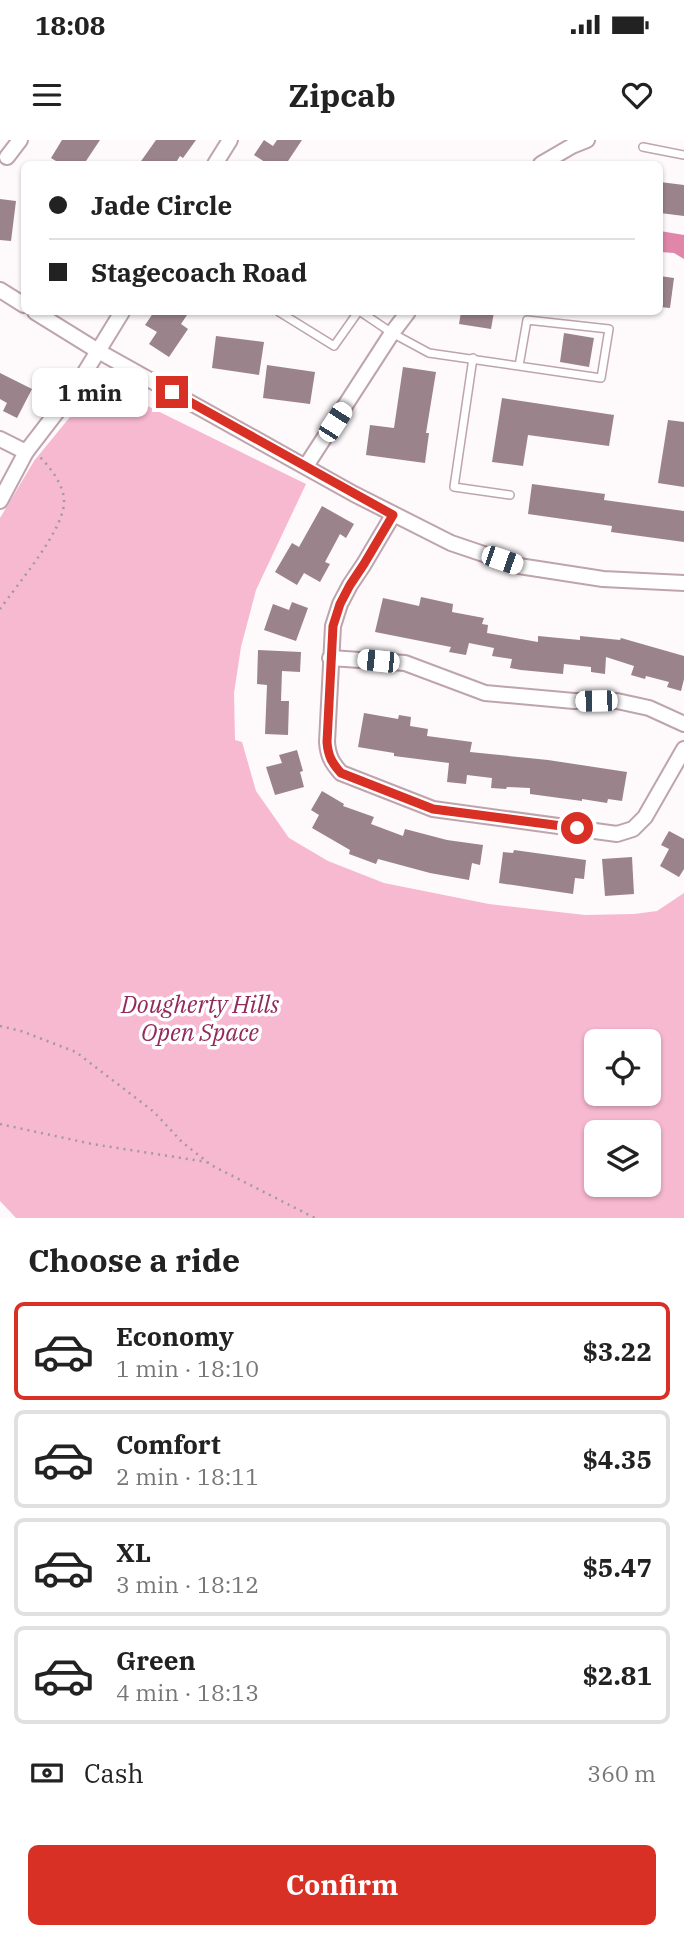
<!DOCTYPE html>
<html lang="en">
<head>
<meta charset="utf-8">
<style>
  :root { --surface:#fff; --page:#f6f6f6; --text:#222; --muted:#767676; --line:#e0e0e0; --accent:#d93025 }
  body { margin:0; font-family:"IBM Plex Serif",serif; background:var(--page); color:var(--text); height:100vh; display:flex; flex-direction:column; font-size:26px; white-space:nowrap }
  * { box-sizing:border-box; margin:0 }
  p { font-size:23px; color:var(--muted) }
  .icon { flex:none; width:38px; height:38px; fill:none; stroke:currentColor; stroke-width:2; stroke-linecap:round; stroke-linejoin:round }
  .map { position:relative; height:1078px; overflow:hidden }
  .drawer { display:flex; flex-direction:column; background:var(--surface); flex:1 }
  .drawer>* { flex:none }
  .banner { position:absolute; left:21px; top:21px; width:642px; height:154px; border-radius:10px; box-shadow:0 2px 5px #0004; display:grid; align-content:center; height:154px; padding:0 28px; background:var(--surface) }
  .fabs { position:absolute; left:584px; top:889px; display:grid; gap:14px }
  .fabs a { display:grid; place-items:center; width:77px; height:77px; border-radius:10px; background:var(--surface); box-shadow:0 2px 5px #0004; font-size:35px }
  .end { position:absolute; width:32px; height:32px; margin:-16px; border:9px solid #d93025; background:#fff; box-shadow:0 0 0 4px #fff }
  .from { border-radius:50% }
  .bubble { position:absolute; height:49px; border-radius:10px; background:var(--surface); box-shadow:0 2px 5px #0004; font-size:23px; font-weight:800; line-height:49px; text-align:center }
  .car { position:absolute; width:21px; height:42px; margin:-21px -10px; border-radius:9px; box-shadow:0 0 5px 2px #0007; background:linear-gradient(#fff 24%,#345 0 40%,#fff 0 76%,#345 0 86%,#fff 0) }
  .banner b { display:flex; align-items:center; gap:24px; height:66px; font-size:26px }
  .banner b+b { border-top:2px solid var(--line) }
  .banner i { width:18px; height:18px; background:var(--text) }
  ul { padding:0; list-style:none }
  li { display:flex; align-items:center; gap:21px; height:98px; margin:0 14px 10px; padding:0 14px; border:4px solid var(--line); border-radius:10px }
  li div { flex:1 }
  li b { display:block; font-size:26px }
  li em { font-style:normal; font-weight:800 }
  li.current { border-color:var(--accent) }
  li>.icon { width:63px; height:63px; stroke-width:1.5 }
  h2 { padding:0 28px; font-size:32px; line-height:84px }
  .pay { display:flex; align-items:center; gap:18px; height:77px; padding:0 28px; font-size:26px }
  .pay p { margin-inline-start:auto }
  .cta { display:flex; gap:14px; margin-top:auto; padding:14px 28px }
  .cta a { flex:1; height:80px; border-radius:10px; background:var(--accent); color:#fff; font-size:28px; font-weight:800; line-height:80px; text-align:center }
  .status { display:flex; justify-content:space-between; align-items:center; height:49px; padding:0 35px; background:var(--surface); direction:ltr }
  .status svg { height:19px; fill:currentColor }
  header { display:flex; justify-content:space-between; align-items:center; height:91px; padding:0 28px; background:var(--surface); font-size:32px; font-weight:800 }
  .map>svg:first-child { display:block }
  .green { fill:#f7b9d0; fill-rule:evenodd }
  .water { fill:#df86a9 }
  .building { fill:#9b838b }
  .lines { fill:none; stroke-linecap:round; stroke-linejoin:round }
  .service-casing { stroke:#bea4ad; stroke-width:10 }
  .minor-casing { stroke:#bea4ad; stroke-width:18 }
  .path { stroke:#a19a9c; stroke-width:2.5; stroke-dasharray:2 5; stroke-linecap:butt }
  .service { stroke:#fff; stroke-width:7 }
  .minor { stroke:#fff; stroke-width:14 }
  .route { stroke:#d93025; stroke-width:9 }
  .labels { text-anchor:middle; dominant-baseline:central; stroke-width:7; stroke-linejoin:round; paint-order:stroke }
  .park-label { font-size:24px; font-style:italic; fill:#922a5b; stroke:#fff }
</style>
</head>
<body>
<div class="status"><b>18:08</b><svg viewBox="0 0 49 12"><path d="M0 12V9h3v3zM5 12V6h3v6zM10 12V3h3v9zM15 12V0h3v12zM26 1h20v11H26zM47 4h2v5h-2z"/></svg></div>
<header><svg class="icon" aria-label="menu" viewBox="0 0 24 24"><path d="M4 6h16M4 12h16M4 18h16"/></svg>Zipcab<svg class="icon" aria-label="heart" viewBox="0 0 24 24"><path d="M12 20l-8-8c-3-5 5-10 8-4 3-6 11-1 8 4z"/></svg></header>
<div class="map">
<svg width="684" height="1078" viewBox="0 0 684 1078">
  <rect width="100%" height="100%" fill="#fef9fb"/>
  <!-- green -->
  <path class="green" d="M111 248 306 344 256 450 241 507 234 553 235 600 242 602 256 651 289 698 328 721 384 743 489 764 585 775 634 774 657 771 684 753V1078H16L0 1061V378L34 321 74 272 97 249ZM597 901H649V954H597ZM597 992H649V1045H597Z"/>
  <!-- water -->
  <polygon class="water" points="660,91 684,95 684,119 674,113 660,112"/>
  <!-- building -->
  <g class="building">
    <polygon points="62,0 100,0 84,24 61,24 51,18"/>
    <polygon points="156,0 196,0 183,18 180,16 175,24 139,24"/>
    <polygon points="264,0 273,6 277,0 302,0 286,24 268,24 254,15"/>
    <polygon points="660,42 684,45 684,76 660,73"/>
    <polygon points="0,59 16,61 11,101 0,100"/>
    <polygon points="660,136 674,138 670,168 660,167"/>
    <polygon points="154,172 189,172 181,184 188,189 169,217 149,204 157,192 145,185"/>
    <polygon points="461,172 494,172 491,189 459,184"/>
    <polygon points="564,193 594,198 589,227 560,222"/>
    <polygon points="216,196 264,202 259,235 212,228"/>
    <polygon points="267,225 315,232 310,264 263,258"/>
    <polygon points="403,227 436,232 426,293 429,293 425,323 366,315 370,285 394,288"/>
    <polygon points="0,233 32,249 17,278 3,271 7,263 0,259"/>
    <polygon points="502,258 614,275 609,306 528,295 523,326 492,322"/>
    <polygon points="668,280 684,282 684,347 658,343"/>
    <polygon points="532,344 605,354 604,360 684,371 684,402 611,392 612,386 528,374"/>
    <polygon points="322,366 354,384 346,398 340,394 325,422 330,424 320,442 304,433 297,445 275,432 292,403 299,407"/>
    <polygon points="421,457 453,464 452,472 484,478 482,484 488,485 487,493 538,502 538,496 580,500 580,496 620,500 621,498 684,516 684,539 681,551 667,547 669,542 646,536 645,539 631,535 634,526 606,517 605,534 591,532 591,527 564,524 563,534 521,530 510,528 512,519 492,516 494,508 469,503 466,515 449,512 451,507 375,492 383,458 419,466"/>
    <polygon points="292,462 308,468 296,501 264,490 273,464 289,470"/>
    <polygon points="258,510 301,512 300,532 282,531 281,561 289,561 288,595 265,594 267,545 257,544"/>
    <polygon points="364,573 398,579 399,575 411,577 410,586 428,589 427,596 472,602 470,612 548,620 627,632 622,661 608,659 607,663 582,659 582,661 530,654 530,648 507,647 506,649 491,648 492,638 467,635 466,644 447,642 449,623 394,616 394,613 358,607"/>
    <polygon points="297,610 303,631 300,632 304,647 275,655 266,627 282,623 279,615"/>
    <polygon points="322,651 344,664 343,666 374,677 371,684 403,696 405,689 447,700 483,705 480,725 472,723 469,740 430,733 378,719 376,724 349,714 350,710 312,688 319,675 311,670"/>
    <polygon points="669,691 684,699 684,729 679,737 660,726 669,709 661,705"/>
    <polygon points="514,710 586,720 584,739 575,738 573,754 499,743 503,712 513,713"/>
    <polygon points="632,717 634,754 605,756 602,719"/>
  </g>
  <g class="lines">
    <defs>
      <g id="service">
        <polyline points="643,7 684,15"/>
        <polyline points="279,172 334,206 358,172"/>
        <polyline points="361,172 392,193 429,213 601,238 609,189 527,180 519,226"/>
        <polyline points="473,218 454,347 510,355"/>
      </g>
      <g id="minor">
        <polyline points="7,17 20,0"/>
        <polyline points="215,24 230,0"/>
        <polyline points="541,24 572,6 587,0"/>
        <polyline points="0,150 24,165"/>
        <polyline points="35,172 98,211 354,354 451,403 519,426 603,439 684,443"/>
        <polyline points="0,299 26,312"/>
        <polyline points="306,326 392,193 408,172"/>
        <polyline points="0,361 26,312 76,247 122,172"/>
        <path d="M393 375 364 424 350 445 340 464 333 486 327 602C328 616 332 623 341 633L433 669 617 694 633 689 645 677 684 609"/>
        <polyline points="330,518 405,523 485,553 574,561 617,561 649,568 684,584"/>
      </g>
    </defs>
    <!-- service casing -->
    <use href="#service" class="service-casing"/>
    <!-- minor casing -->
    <use href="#minor" class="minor-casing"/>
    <!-- path -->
    <g class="path">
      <path d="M0 469C17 445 63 391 64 363 65 346 50 327 39 316"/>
      <polyline points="0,886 21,891 76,912 154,972 182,1002 211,1025 315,1078"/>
      <polyline points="0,984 92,1004 207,1022"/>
    </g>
    <!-- service -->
    <use href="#service" class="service"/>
    <!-- minor -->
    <use href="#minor" class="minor"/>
  </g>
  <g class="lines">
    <!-- route -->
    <path class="route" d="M172 252 393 375 364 424 350 445 340 464 333 486 327 602C328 616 332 623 341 633L433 669 577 688"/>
  </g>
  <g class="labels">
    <!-- park labels -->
    <g class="park-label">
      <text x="200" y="864">Dougherty Hills<tspan x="200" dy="28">Open Space</tspan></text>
    </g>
  </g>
</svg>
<div class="fabs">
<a><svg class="icon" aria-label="locate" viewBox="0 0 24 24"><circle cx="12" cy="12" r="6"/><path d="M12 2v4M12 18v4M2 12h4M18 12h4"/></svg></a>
<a><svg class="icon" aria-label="layers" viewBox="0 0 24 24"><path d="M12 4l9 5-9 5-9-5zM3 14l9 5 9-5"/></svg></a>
</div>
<i class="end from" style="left:577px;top:688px"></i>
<i class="end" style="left:172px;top:252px"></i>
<div class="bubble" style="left:32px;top:228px;width:116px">1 min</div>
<i class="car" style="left:335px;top:282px;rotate:33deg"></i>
<i class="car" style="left:502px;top:420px;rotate:109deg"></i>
<i class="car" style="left:378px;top:521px;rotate:276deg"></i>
<i class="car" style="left:596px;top:561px;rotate:269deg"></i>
<div class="banner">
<b><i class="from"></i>Jade Circle</b>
<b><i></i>Stagecoach Road</b>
</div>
</div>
<section class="drawer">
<h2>Choose a ride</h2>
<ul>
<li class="current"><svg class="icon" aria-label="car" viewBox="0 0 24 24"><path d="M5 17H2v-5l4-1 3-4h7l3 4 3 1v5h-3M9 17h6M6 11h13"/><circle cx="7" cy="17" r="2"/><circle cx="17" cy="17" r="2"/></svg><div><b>Economy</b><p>1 min · 18:10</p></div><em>$3.22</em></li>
<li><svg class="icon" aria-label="car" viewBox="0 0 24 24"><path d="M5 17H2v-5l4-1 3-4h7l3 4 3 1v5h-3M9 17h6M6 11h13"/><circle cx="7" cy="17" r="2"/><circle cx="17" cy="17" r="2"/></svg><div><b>Comfort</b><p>2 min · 18:11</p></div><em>$4.35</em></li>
<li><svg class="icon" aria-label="car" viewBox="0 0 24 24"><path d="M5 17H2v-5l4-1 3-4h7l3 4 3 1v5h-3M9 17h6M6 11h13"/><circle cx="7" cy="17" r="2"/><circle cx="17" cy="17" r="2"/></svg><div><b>XL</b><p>3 min · 18:12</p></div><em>$5.47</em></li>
<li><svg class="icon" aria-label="car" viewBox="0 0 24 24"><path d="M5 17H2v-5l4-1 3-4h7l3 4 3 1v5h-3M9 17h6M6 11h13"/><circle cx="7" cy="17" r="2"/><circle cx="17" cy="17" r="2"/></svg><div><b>Green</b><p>4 min · 18:13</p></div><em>$2.81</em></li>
</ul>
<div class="pay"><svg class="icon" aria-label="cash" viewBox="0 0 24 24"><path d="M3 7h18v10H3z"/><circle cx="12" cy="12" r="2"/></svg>Cash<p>360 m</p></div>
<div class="cta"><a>Confirm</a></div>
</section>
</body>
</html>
